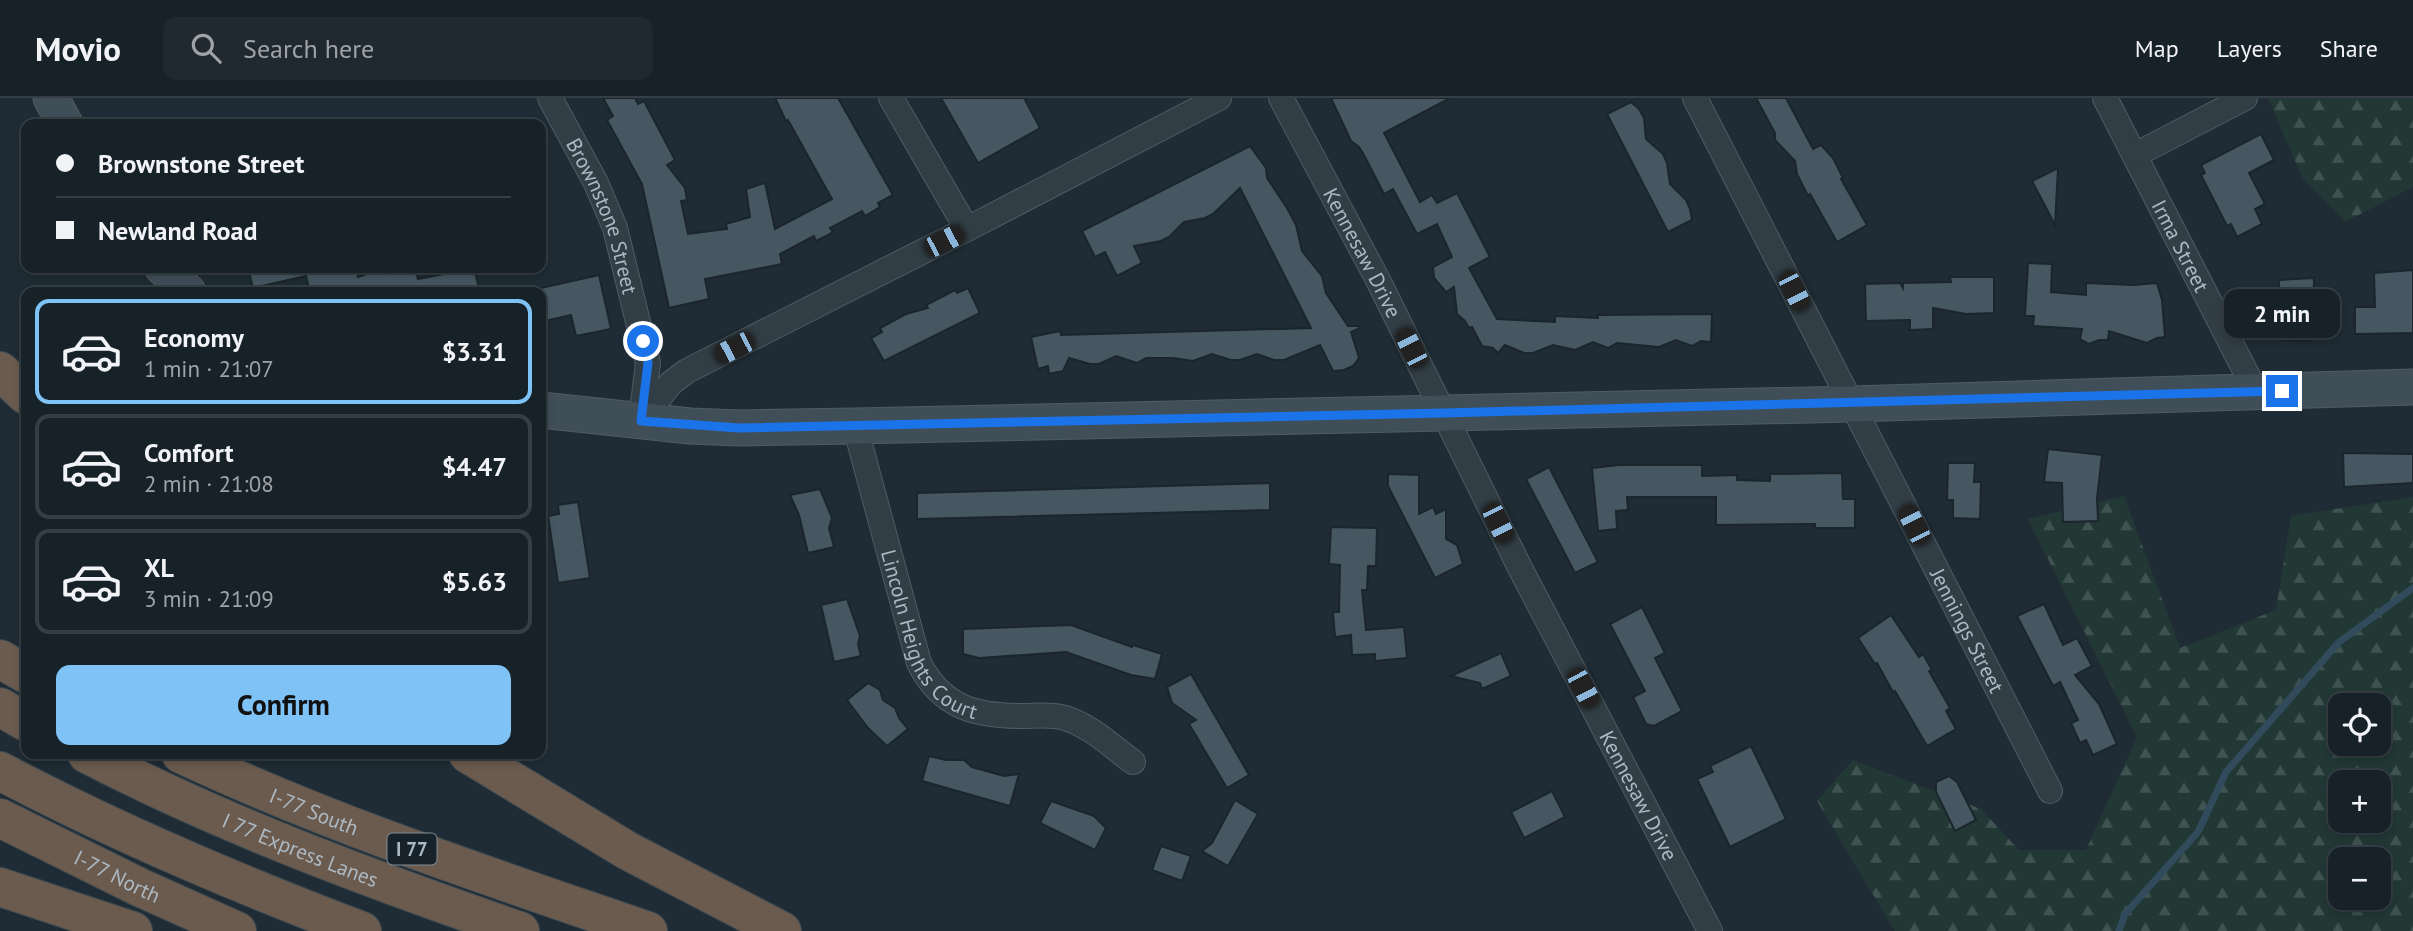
<!DOCTYPE html>
<html lang="en">
<head>
<meta charset="utf-8">
<style>
  :root { --surface:#172128; --page:#202930; --text:#f1f3f6; --muted:#9ea3a8; --line:#363e45; --accent:#7ec2f6 }
  body { margin:0; font-family:"PT Sans",sans-serif; background:var(--page); color:var(--text); height:100vh; display:flex; flex-direction:column; font-size:26px; white-space:nowrap }
  * { box-sizing:border-box; margin:0 }
  p { font-size:23px; color:var(--muted) }
  .icon { flex:none; width:38px; height:38px; fill:none; stroke:currentColor; stroke-width:2; stroke-linecap:round; stroke-linejoin:round }
  .map { position:relative; flex:1; overflow:hidden }
  .panel { position:absolute; left:21px; top:189px; width:525px; height:472px; display:flex; flex-direction:column; background:var(--surface); border-radius:14px; box-shadow:0 4px 10px #0003,0 0 0 2px var(--line) }
  .panel>* { flex:none }
  .top-card { position:absolute; left:21px; top:21px; width:525px; height:154px; border-radius:14px; box-shadow:0 4px 10px #0003,0 0 0 2px var(--line); display:grid; align-content:center; height:154px; padding:0 35px; background:var(--surface) }
  .tools { position:absolute; left:2328px; top:595px; display:grid; gap:14px }
  .tools a { display:grid; place-items:center; width:63px; height:63px; border-radius:14px; background:var(--surface); box-shadow:0 4px 10px #0003,0 0 0 2px var(--line); font-size:35px }
  .end { position:absolute; width:32px; height:32px; margin:-16px; border:9px solid #1a73e8; background:#fff; box-shadow:0 0 0 4px #fff }
  .from { border-radius:50% }
  .bubble { position:absolute; height:49px; border-radius:14px; background:var(--surface); box-shadow:0 4px 10px #0003,0 0 0 2px var(--line); font-size:23px; font-weight:700; line-height:49px; text-align:center }
  .car { position:absolute; width:21px; height:42px; margin:-21px -10px; border-radius:9px; box-shadow:0 0 5px 2px #0007; background:linear-gradient(#222 24%,#8ab4d8 0 40%,#222 0 76%,#8ab4d8 0 86%,#222 0) }
  .top-card b { display:flex; align-items:center; gap:24px; height:66px; font-size:26px }
  .top-card b+b { border-top:2px solid var(--line) }
  .top-card i { width:18px; height:18px; background:var(--text) }
  ul { padding:12px 0 0; list-style:none }
  li { display:flex; align-items:center; gap:21px; height:105px; margin:0 14px 10px; padding:0 21px; border:4px solid var(--line); border-radius:14px }
  li div { flex:1 }
  li b { display:block; font-size:26px }
  li em { font-style:normal; font-weight:700 }
  li.selected { border-color:var(--accent) }
  li>.icon { width:63px; height:63px; stroke-width:1.5 }
  .primary-button { display:flex; gap:14px; margin-top:auto; padding:14px 35px }
  .primary-button a { flex:1; height:80px; border-radius:14px; background:var(--accent); color:#111; font-size:28px; font-weight:700; line-height:80px; text-align:center }
  header { display:flex; align-items:center; gap:42px; box-sizing:border-box; height:98px; padding:0 35px; background:var(--surface); border-bottom:2px solid var(--line) }
  header strong { font-size:33px }
  nav { display:flex; gap:38px; margin-inline-start:auto; font-size:24px }
  .search { width:490px; height:63px; background:var(--page); display:flex; align-items:center; gap:18px; box-sizing:border-box; padding:0 24px; border-radius:14px; color:var(--muted); font-size:26px }
  .map>svg:first-child { display:block }
  .forest { fill:url(#forest-firs); fill-rule:evenodd }
  .lines { fill:none; stroke-linecap:round; stroke-linejoin:round }
  .stream { stroke:#324b5c; stroke-width:7 }
  .building { fill:#475761; stroke:#1a252c; stroke-width:2 }
  .street-casing { stroke:#505c64; stroke-width:26 }
  .secondary-casing { stroke:#505c64; stroke-width:37 }
  .highway-casing { stroke:#3d4950; stroke-width:40 }
  .street { stroke:#323e45; stroke-width:24 }
  .secondary { stroke:#404e58; stroke-width:35 }
  .highway { stroke:#6b5b4f; stroke-width:38 }
  .route { stroke:#1a73e8; stroke-width:9 }
  .labels { text-anchor:middle; dominant-baseline:central; stroke-width:7; stroke-linejoin:round; paint-order:stroke }
  .shield { fill:#18222a; stroke:#808c95; stroke-width:2 }
  .shield-label { font-size:19px; font-weight:bold; fill:#acb9c3 }
  .street-label { font-size:21px; fill:#acb9c3; stroke:#18222a }
</style>
</head>
<body>
<header>
<strong>Movio</strong>
<div class="search"><svg class="icon" aria-label="search" viewBox="0 0 24 24"><circle cx="10" cy="10" r="6"/><path d="M15 15l6 6"/></svg>Search here</div>
<nav><a>Map</a><a>Layers</a><a>Share</a></nav>
</header>
<div class="map">
<svg width="2413" height="833" viewBox="0 0 2413 833">
  <defs>
    <pattern id="forest-firs" width="22" height="20" patternUnits="userSpaceOnUse" patternTransform="scale(1.75)"><rect width="22" height="20" fill="#223835"/><path d="M5 1l3.5 6h-7zM16 11l3.5 6h-7z" fill="#3f5351"/></pattern>
  </defs>
  <rect width="100%" height="100%" fill="#1f2c35"/>
  <!-- forest -->
  <g class="forest">
    <polygon points="2268,0 2413,0 2413,89 2345,124 2302,79"/>
    <path d="M2124 398 2180 550 2276 512 2291 418 2413 399V833H1895L1817 703 1853 662 1981 711 2019 752H2086L2137 639 2028 421ZM2340 607H2378V646H2340ZM2340 684H2378V723H2340ZM2340 761H2378V800H2340Z"/>
  </g>
  <g class="lines">
    <!-- stream -->
    <polyline class="stream" points="2119,833 2125,816 2198,734 2226,674 2339,544 2413,490"/>
  </g>
  <!-- building -->
  <g class="building">
    <polygon points="603,0 635,0 638,6 644,3 675,62 667,67 685,90 687,102 681,103 688,136 727,131 726,126 750,119 746,91 765,85 775,131 832,101 788,22 786,23 775,0 838,0 893,97 878,105 880,109 865,118 862,113 830,130 833,134 824,139 816,143 814,138 780,156 782,166 705,181 709,201 669,210 642,86 607,22 613,18"/>
    <polygon points="941,0 1024,0 1040,30 978,65"/>
    <polygon points="1331,0 1450,0 1384,35 1420,104 1432,97 1437,105 1457,95 1490,159 1469,170 1497,221 1555,224 1555,218 1598,220 1598,217 1712,216 1711,244 1701,243 1692,248 1676,242 1659,249 1617,245 1608,250 1593,244 1575,252 1553,247 1533,255 1524,255 1505,247 1498,255 1493,250 1482,248 1472,229 1469,230 1465,223 1457,216 1454,189 1446,194 1434,180 1433,169 1452,159 1437,126 1417,136 1393,91 1384,96 1364,57 1359,49 1351,43"/>
    <polygon points="1756,0 1786,0 1813,51 1821,47 1833,60 1843,80 1841,81 1867,127 1837,144 1810,96 1808,98 1797,76 1795,63 1775,42 1775,35"/>
    <polygon points="1631,4 1639,11 1644,20 1646,41 1663,56 1667,65 1670,86 1686,102 1690,111 1692,122 1668,134 1607,16"/>
    <polygon points="2261,36 2274,62 2249,75 2265,106 2255,111 2262,126 2237,139 2231,126 2227,128 2201,77 2205,75 2201,67"/>
    <polygon points="1250,48 1266,70 1267,80 1287,110 1296,127 1302,153 1322,178 1326,195 1348,228 1359,228 1360,230 1351,234 1359,260 1353,268 1344,272 1333,273 1320,247 1284,262 1274,262 1257,256 1240,262 1231,262 1212,256 1193,263 1173,260 1146,260 1137,265 1116,258 1099,266 1090,266 1069,260 1063,273 1049,276 1048,268 1038,271 1031,239 1060,233 1061,237 1311,230 1240,90 1213,116 1205,120 1184,124 1169,139 1161,143 1134,148 1142,165 1117,178 1105,154 1095,159 1082,133"/>
    <polygon points="2058,70 2055,127 2032,83"/>
    <polygon points="2028,165 2052,166 2051,194 2086,197 2086,185 2133,187 2157,185 2162,202 2165,239 2157,240 2147,245 2109,233 2108,242 2099,242 2089,246 2080,241 2082,231 2033,228 2034,218 2025,218"/>
    <polygon points="248,170 356,170 358,179 385,170 386,176 415,170 418,181 474,170 480,194 310,194 306,178 253,190"/>
    <polygon points="2413,172 2413,235 2355,236 2355,209 2375,209 2374,175"/>
    <polygon points="599,177 611,231 576,238 571,217 541,224 541,190"/>
    <polygon points="1950,179 1994,179 1994,215 1966,216 1933,210 1933,231 1910,232 1910,222 1866,223 1865,186 1900,185 1903,190 1903,185 1951,184"/>
    <polygon points="2314,180 2313,243 2278,242 2279,182"/>
    <polygon points="968,190 980,215 884,263 871,240 882,234 880,230 906,216 928,210 926,207 955,192 957,195"/>
    <polygon points="2048,351 2102,357 2097,400 2098,423 2063,424 2062,385 2044,384"/>
    <polygon points="2343,355 2413,356 2413,385 2344,389"/>
    <polygon points="1948,365 1975,365 1974,384 1981,384 1980,421 1953,420 1953,402 1947,402"/>
    <polygon points="1619,367 1702,367 1702,378 1737,377 1737,382 1770,383 1770,376 1842,375 1843,401 1855,401 1855,430 1815,430 1815,426 1716,427 1716,399 1627,399 1628,412 1616,413 1617,431 1598,433 1592,370"/>
    <polygon points="1549,369 1598,464 1575,475 1526,381"/>
    <polygon points="1388,376 1419,377 1419,416 1433,409 1436,416 1446,411 1446,441 1457,447 1463,466 1435,480 1388,388"/>
    <polygon points="1270,385 1270,412 917,421 917,395"/>
    <polygon points="820,391 832,420 829,430 834,449 808,455 799,417 790,397"/>
    <polygon points="578,404 590,480 558,485 548,418 559,416 558,407"/>
    <polygon points="1331,429 1377,430 1376,468 1368,468 1367,492 1362,492 1366,532 1404,529 1407,560 1375,563 1375,556 1352,557 1351,537 1335,539 1333,514 1339,514 1340,467 1329,466"/>
    <polygon points="847,501 860,538 858,546 861,558 834,564 821,507"/>
    <polygon points="2044,506 2063,547 2077,540 2092,568 2075,577 2099,606 2117,646 2093,657 2086,642 2080,645 2071,625 2078,622 2060,584 2053,588 2017,518"/>
    <polygon points="1642,509 1665,555 1655,560 1682,613 1654,628 1646,626 1633,599 1645,593 1610,526"/>
    <polygon points="1891,517 1919,559 1923,556 1932,572 1929,573 1950,610 1946,613 1956,631 1927,648 1895,593 1893,594 1877,565 1875,566 1858,540"/>
    <polygon points="1071,527 1132,549 1133,547 1162,556 1155,581 1131,577 1066,554 979,560 963,556 963,531"/>
    <polygon points="1501,555 1511,578 1482,591 1480,585 1451,578"/>
    <polygon points="1191,576 1249,677 1227,690 1189,626 1196,622 1172,605 1167,589"/>
    <polygon points="868,585 880,592 883,602 895,610 899,620 908,631 887,648 868,630 847,602"/>
    <polygon points="1751,648 1786,721 1730,749 1697,681 1713,674 1710,668"/>
    <polygon points="929,658 946,662 964,662 972,669 1004,678 1019,676 1010,708 922,683"/>
    <polygon points="1949,678 1957,684 1976,722 1955,733 1936,694 1936,684"/>
    <polygon points="1552,693 1565,719 1524,740 1511,714"/>
    <polygon points="1235,702 1258,716 1228,768 1202,753 1212,745"/>
    <polygon points="1051,703 1094,718 1106,730 1095,752 1040,725"/>
    <polygon points="1161,748 1191,758 1182,783 1152,772"/>
  </g>
  <g class="lines">
    <defs>
      <g id="street">
        <path id="s1" d="M550 0 596 85 615 130 648 265 641 322"/>
        <polyline points="891,0 967,131"/>
        <path id="s2" d="M1281 0 1379 184 1519 468 1710 833"/>
        <path id="s3" d="M1695 0 2050 693"/>
        <path id="s4" d="M2105 0 2256 294"/>
        <polyline points="2135,57 2245,0"/>
        <polyline points="641,323 671,285 687,273 967,131 1219,0"/>
        <path id="s5" d="M855 328 919 565C942 610 976 618 1022 618 1036 618 1052 616 1065 620 1091 628 1111 648 1133 664"/>
      </g>
      <g id="secondary">
        <polyline points="51,0 65,26"/>
        <polyline points="163,170 188,194"/>
        <polyline points="541,312 690,328 739,330 855,328 1852,306 2413,289"/>
      </g>
      <g id="highway">
        <polyline points="0,273 26,297"/>
        <polyline points="0,561 26,576"/>
        <polyline points="0,609 26,624"/>
        <path id="s6" d="M87 656C226 728 373 782 520 833"/>
        <path id="s7" d="M181 656C332 727 491 779 648 833"/>
        <polyline points="468,656 628,753 782,833"/>
        <path d="M0 673C117 735 238 786 362 833"/>
        <path id="s8" d="M0 720 139 789 237 833"/>
        <polyline points="0,789 133,833"/>
      </g>
    </defs>
    <!-- street casing -->
    <use href="#street" class="street-casing"/>
    <!-- secondary casing -->
    <use href="#secondary" class="secondary-casing"/>
    <!-- highway casing -->
    <use href="#highway" class="highway-casing"/>
    <!-- street -->
    <use href="#street" class="street"/>
    <!-- secondary -->
    <use href="#secondary" class="secondary"/>
    <!-- highway -->
    <use href="#highway" class="highway"/>
  </g>
  <g class="lines">
    <!-- route -->
    <polyline class="route" points="643,243 648,265 641,323 739,330 1444,315 2282,293"/>
  </g>
  <g class="labels">
    <!-- shield labels -->
    <rect class="shield" x="387.5" y="735.5" width="49" height="31" rx="5"/>
    <g class="shield-label">
      <text x="412" y="751">I 77</text>
    </g>
    <!-- street labels -->
    <g class="street-label">
      <text stroke="none"><textPath href="#s1" startOffset="130">Brownstone Street</textPath></text>
      <text stroke="none"><textPath href="#s4" startOffset="166">Irma Street</textPath></text>
      <text stroke="none"><textPath href="#s2" startOffset="175">Kennesaw Drive</textPath></text>
      <text stroke="none"><textPath href="#s5" startOffset="226">Lincoln Heights Court</textPath></text>
      <text stroke="none"><textPath href="#s3" startOffset="598">Jennings Street</textPath></text>
      <text stroke="none"><textPath href="#s2" startOffset="784">Kennesaw Drive</textPath></text>
      <text stroke="none"><textPath href="#s7" startOffset="145">I-77 South</textPath></text>
      <text stroke="none"><textPath href="#s6" startOffset="234">I 77 Express Lanes</textPath></text>
      <text stroke="none"><textPath href="#s8" startOffset="131">I-77 North</textPath></text>
    </g>
  </g>
</svg>
<div class="tools">
<a><svg class="icon" aria-label="locate" viewBox="0 0 24 24"><circle cx="12" cy="12" r="6"/><path d="M12 2v4M12 18v4M2 12h4M18 12h4"/></svg></a>
<a>+</a>
<a>−</a>
</div>
<i class="end from" style="left:643px;top:243px"></i>
<i class="end" style="left:2282px;top:293px"></i>
<div class="bubble" style="left:2224px;top:191px;width:116px">2 min</div>
<i class="car" style="left:944px;top:143px;rotate:63deg"></i>
<i class="car" style="left:1794px;top:193px;rotate:153deg"></i>
<i class="car" style="left:734px;top:250px;rotate:243deg"></i>
<i class="car" style="left:1411px;top:250px;rotate:333deg"></i>
<i class="car" style="left:1498px;top:425px;rotate:154deg"></i>
<i class="car" style="left:1914px;top:427px;rotate:333deg"></i>
<i class="car" style="left:1583px;top:590px;rotate:152deg"></i>
<div class="top-card">
<b><i class="from"></i>Brownstone Street</b>
<b><i></i>Newland Road</b>
</div>
<section class="panel">
<ul>
<li class="selected"><svg class="icon" aria-label="car" viewBox="0 0 24 24"><path d="M5 17H2v-5l4-1 3-4h7l3 4 3 1v5h-3M9 17h6M6 11h13"/><circle cx="7" cy="17" r="2"/><circle cx="17" cy="17" r="2"/></svg><div><b>Economy</b><p>1 min · 21:07</p></div><em>$3.31</em></li>
<li><svg class="icon" aria-label="car" viewBox="0 0 24 24"><path d="M5 17H2v-5l4-1 3-4h7l3 4 3 1v5h-3M9 17h6M6 11h13"/><circle cx="7" cy="17" r="2"/><circle cx="17" cy="17" r="2"/></svg><div><b>Comfort</b><p>2 min · 21:08</p></div><em>$4.47</em></li>
<li><svg class="icon" aria-label="car" viewBox="0 0 24 24"><path d="M5 17H2v-5l4-1 3-4h7l3 4 3 1v5h-3M9 17h6M6 11h13"/><circle cx="7" cy="17" r="2"/><circle cx="17" cy="17" r="2"/></svg><div><b>XL</b><p>3 min · 21:09</p></div><em>$5.63</em></li>
</ul>
<div class="primary-button"><a>Confirm</a></div>
</section>
</div>
</body>
</html>
